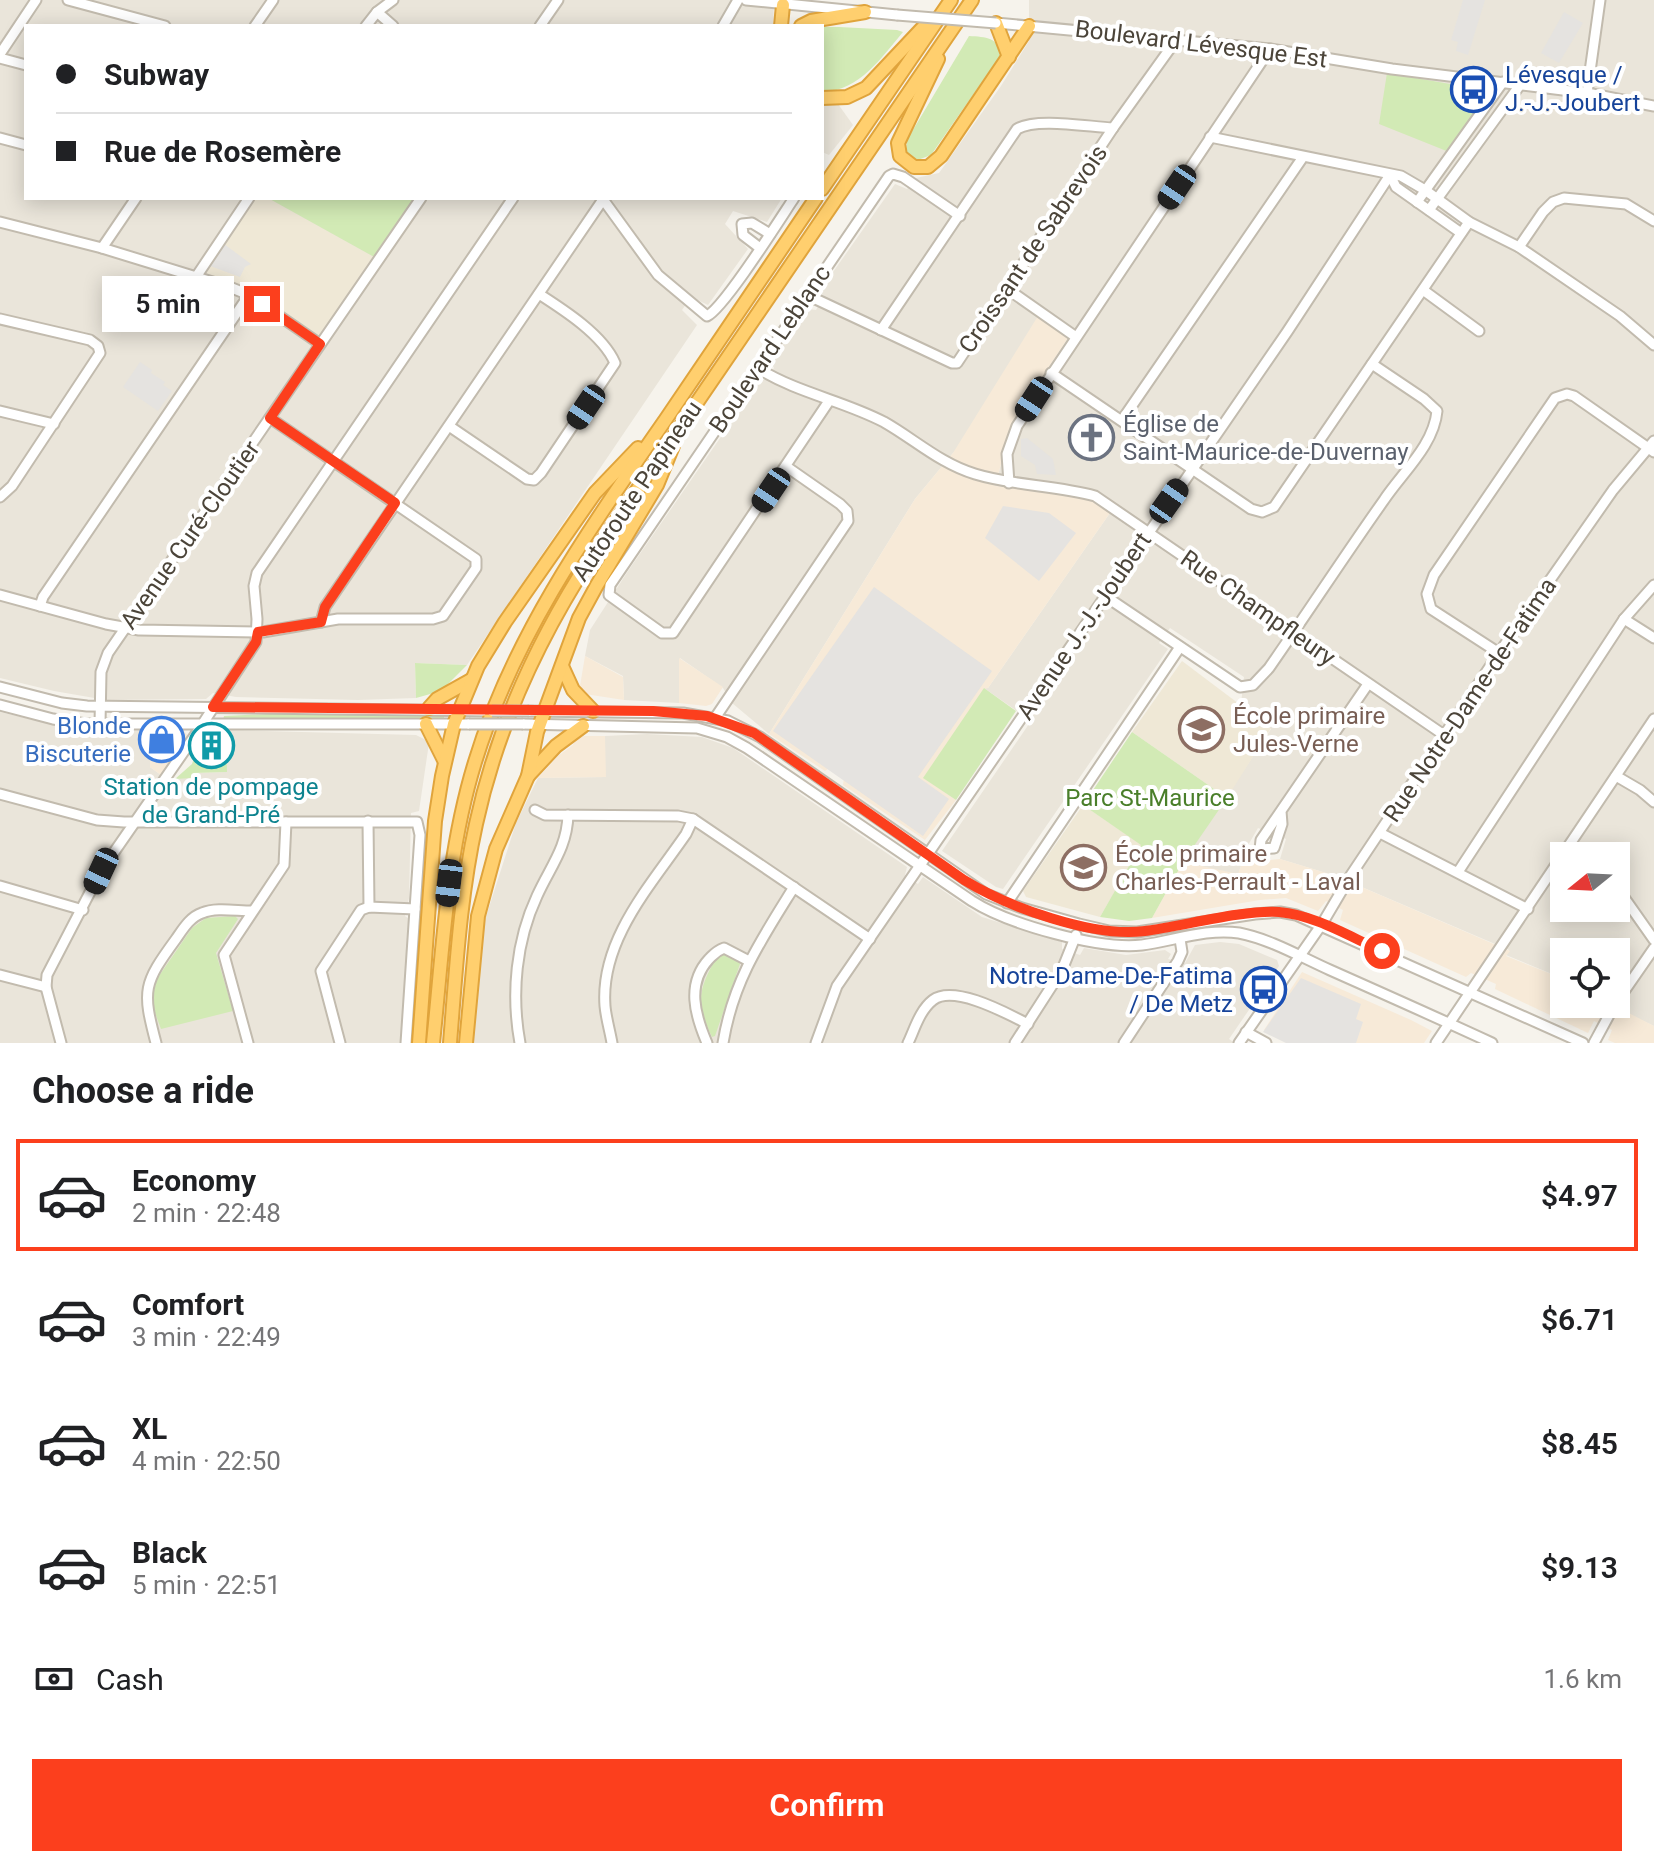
<!DOCTYPE html>
<html lang="en">
<head>
<meta charset="utf-8">
<style>
  :root { --surface:#fff; --page:#f2f2f2; --text:#202124; --muted:#757577; --line:#e0e0e0; --accent:#fc3f1d }
  body { margin:0; font-family:Roboto,sans-serif; background:var(--page); color:var(--text); height:100vh; display:flex; flex-direction:column; font-size:30px; white-space:nowrap }
  * { box-sizing:border-box; margin:0 }
  p { font-size:26px; color:var(--muted) }
  .icon { flex:none; width:44px; height:44px; fill:none; stroke:currentColor; stroke-width:2; stroke-linecap:round; stroke-linejoin:round }
  .map { position:relative; height:1043px; overflow:hidden }
  .details { display:flex; flex-direction:column; background:var(--surface); flex:1 }
  .details>* { flex:none }
  .banner { position:absolute; left:24px; top:24px; width:800px; height:176px; border-radius:0px; box-shadow:0 4px 20px #0003; display:grid; align-content:center; height:176px; padding:0 32px; background:var(--surface) }
  .needle { width:52px; rotate:252deg }
  .controls { position:absolute; left:1550px; top:842px; display:grid; gap:16px }
  .controls a { display:grid; place-items:center; width:80px; height:80px; border-radius:0px; background:var(--surface); box-shadow:0 4px 20px #0003; font-size:40px }
  .end { position:absolute; width:36px; height:36px; margin:-18px; border:10px solid #fc3f1d; background:#fff; box-shadow:0 0 0 4px #fff }
  .from { border-radius:50% }
  .bubble { position:absolute; height:56px; border-radius:0px; background:var(--surface); box-shadow:0 4px 20px #0003; font-size:26px; font-weight:600; line-height:56px; text-align:center }
  .car { position:absolute; width:24px; height:48px; margin:-24px -12px; border-radius:10px; box-shadow:0 0 6px 2px #0007; background:linear-gradient(#222 24%,#8ab4d8 0 40%,#222 0 76%,#8ab4d8 0 86%,#222 0) }
  .banner b { display:flex; align-items:center; gap:28px; height:76px; font-size:30px }
  .banner b+b { border-top:2px solid var(--line) }
  .banner i { width:20px; height:20px; background:var(--text) }
  ul { padding:0; list-style:none }
  li { display:flex; align-items:center; gap:24px; height:112px; margin:0 16px 12px; padding:0 16px; border:4px solid transparent; border-radius:0px }
  li div { flex:1 }
  li b { display:block; font-size:30px }
  li em { font-style:normal; font-weight:600 }
  li.active { border-color:var(--accent) }
  li>.icon { width:72px; height:72px; stroke-width:1.5 }
  h2 { padding:0 32px; font-size:36px; line-height:96px }
  .pay { display:flex; align-items:center; gap:20px; height:88px; padding:0 32px; font-size:30px }
  .pay p { margin-inline-start:auto }
  .primary-button { display:flex; gap:16px; margin-top:auto; padding:16px 32px }
  .primary-button a { flex:1; height:92px; border-radius:0px; background:var(--accent); color:#fff; font-size:32px; font-weight:600; line-height:92px; text-align:center }
  .map>svg:first-child { display:block }
  .residential { fill:#eae5da; fill-rule:evenodd }
  .commercial { fill:#f7ead8 }
  .education { fill:#efe8d6 }
  .green { fill:#d2eab5 }
  .parking { fill:#e5e3e0 }
  .lines { fill:none; stroke-linecap:round; stroke-linejoin:round }
  .minor-casing { stroke:#c2bbae; stroke-width:13 }
  .highway-casing { stroke:#e0a43c; stroke-width:16 }
  .minor { stroke:#fff; stroke-width:9 }
  .highway { stroke:#ffcf6e; stroke-width:12 }
  .minor-bridge-casing { stroke:#c2bbae; stroke-width:13; stroke-linecap:butt }
  .minor-bridge { stroke:#fff; stroke-width:9 }
  .route { stroke:#fc3f1d; stroke-width:10 }
  .labels { text-anchor:middle; dominant-baseline:central; stroke-width:8; stroke-linejoin:round; paint-order:stroke }
  .street-label { font-size:24px; fill:#4b4439; stroke:#fff }
  .transit-label { font-size:24px; fill:#164399; stroke:#fff; text-anchor:start }
  .worship-label { font-size:24px; fill:#5b616d; stroke:#fff; text-anchor:start }
  .education-label { font-size:24px; fill:#785e54; stroke:#fff; text-anchor:start }
  .shop-label { font-size:24px; fill:#366cbe; stroke:#fff; text-anchor:end }
  .culture-label { font-size:24px; fill:#0d838f; stroke:#fff }
  .park-label { font-size:24px; fill:#4a7f2a; stroke:#fff }
</style>
</head>
<body>
<div class="map">
<svg width="1654" height="1043" viewBox="0 0 1654 1043">
  <rect width="100%" height="100%" fill="#f6f3ec"/>
  <!-- residential -->
  <g class="residential">
    <polygon points="0,0 774,0 773,26 26,26 26,198 782,198 767,222 733,211 725,224 748,249 708,305 691,297 682,310 697,325 467,665 415,663 416,698 358,700 236,697 213,693 206,699 106,700 54,691 0,678"/>
    <path d="M1029 0H1654V1026L1607 1004H1616V952H1564V979L1506 955 1509 950 1336 876 1280 859 1286 839 1258 828 1247 847 1238 875 1183 862 1271 729 1241 704 1244 677 1170 628 1159 643 1168 649 1003 889 996 887 942 851 1031 721 984 688H988L1112 510 995 486 1013 421 1068 339 953 453 915 499 769 734 732 703 723 688 680 658 679 703 624 700 623 676 585 656 590 630 628 571 761 379 766 380 774 368 771 362 808 309 816 310 824 296 819 292 895 184 907 189 916 178 939 173 1001 86 1029 41ZM1564 856H1616V908H1564Z"/>
    <polygon points="822,104 838,104 853,125 829,155 822,152"/>
    <polygon points="0,712 80,731 150,730 150,767 161,775 176,780 192,773 226,772 226,730 416,735 424,739 429,743 419,811 411,813 409,898 405,916 409,919 400,1043 0,1043"/>
    <polygon points="647,734 702,737 733,748 907,867 905,875 918,884 923,877 982,917 1062,942 1062,949 1080,955 1084,948 1126,955 1165,950 1171,954 1168,959 1185,963 1195,945 1220,942 1239,944 1277,960 1279,966 1229,1039 1235,1043 473,1043 483,926 516,823 538,778 605,777 605,736"/>
  </g>
  <!-- commercial -->
  <g class="commercial">
    <polygon points="1038,316 1068,338 1013,421 995,486 1073,493 1090,498 1112,510 988,688 984,689 924,778 956,800 925,840 843,785 844,778 831,767 825,771 769,734 915,499 953,453"/>
    <polygon points="585,656 623,677 624,700 585,694 580,686"/>
    <polygon points="679,658 723,687 712,704 706,706 679,703"/>
    <polygon points="150,730 177,730 181,733 183,730 188,736 161,775 150,767"/>
    <polygon points="584,736 605,736 606,777 538,778 558,756 573,745 575,739"/>
    <polygon points="1280,859 1336,876 1510,951 1506,956 1564,979 1564,1004 1607,1004 1621,1009 1654,1026 1654,1043 1615,1043 1608,1040 1612,1030 1594,1021 1588,1033 1495,989 1496,984 1471,973 1466,977 1340,920 1343,910 1326,901 1318,911 1286,898 1260,900 1152,918 1183,862 1238,874 1242,863"/>
    <polygon points="1302,972 1411,1020 1432,1031 1424,1043 1293,1043 1264,1030"/>
  </g>
  <!-- education -->
  <g class="education">
    <polygon points="249,198 268,198 376,258 321,338 247,289 199,273"/>
    <polygon points="1182,661 1271,728 1227,798 1132,732"/>
    <polygon points="1083,805 1142,845 1100,917 1026,897 1023,891"/>
  </g>
  <!-- green -->
  <g class="green">
    <path d="M819 26H820L897 30 903 32C881 58 860 90 823 92L822 26Z"/>
    <path d="M969 36C986 37 999 37 1000 56L931 155 915 161 906 152 907 140Z"/>
    <polygon points="1387,73 1496,92 1449,152 1379,124"/>
    <polygon points="268,198 414,198 376,258"/>
    <polygon points="415,663 467,665 441,691 416,698"/>
    <polygon points="984,688 1016,711 956,800 923,778"/>
    <polygon points="313,712 444,714 444,718 368,721 223,720 224,716"/>
    <polygon points="226,730 227,772 193,773 192,778 175,779 192,764 197,749 210,731"/>
    <polygon points="1132,732 1227,798 1183,862 1152,918 1129,921 1100,917 1141,845 1083,805"/>
    <polygon points="235,916 238,919 216,953 233,1011 161,1029 151,1002 152,986 192,928 206,918"/>
    <path d="M719 953C726 952 737 957 740 964L715 1036 712 1037C694 1000 699 988 719 953Z"/>
  </g>
  <!-- parking -->
  <g class="parking">
    <polygon points="1463,0 1485,0 1468,55 1456,51 1458,42 1451,40"/>
    <polygon points="1564,12 1583,23 1559,63 1541,53"/>
    <polygon points="224,244 251,264 245,267 240,277 210,266"/>
    <polygon points="140,362 152,370 151,373 165,382 163,385 172,391 158,411 123,387"/>
    <polygon points="1027,438 1053,459 1056,475 1037,474 1035,465 1021,456 1021,439"/>
    <polygon points="1003,506 1049,513 1076,533 1039,581 985,538"/>
    <polygon points="874,587 992,671 918,777 949,799 923,836 773,731"/>
    <polygon points="1301,978 1361,1004 1356,1019 1363,1022 1356,1043 1286,1043 1263,1032"/>
  </g>
  <g class="lines">
    <defs>
      <g id="minor">
        <polyline points="68,0 165,26"/>
        <polyline points="746,0 897,15"/>
        <polyline points="377,12 393,26"/>
        <polyline points="996,23 1270,49 1392,69 1587,93 1654,106"/>
        <polyline points="255,26 273,0"/>
        <polyline points="366,26 377,12 393,0"/>
        <polyline points="540,26 558,0"/>
        <polyline points="723,26 738,0"/>
        <polyline points="0,54 36,0"/>
        <polyline points="0,58 26,65"/>
        <polyline points="1587,93 1600,0"/>
        <polyline points="1210,137 1401,176 1425,190 1469,222 1519,247 1620,316 1654,345"/>
        <polyline points="0,138 26,145"/>
        <polyline points="1390,175 1396,187 1461,233"/>
        <path d="M602 198 658 275 707 316C724 308 780 219 794 198"/>
        <polyline points="1417,202 1503,82"/>
        <polyline points="1429,210 1520,85"/>
        <polyline points="0,222 102,248 232,288 249,295 320,344"/>
        <polyline points="1519,247 1543,212 1553,202 1564,198 1626,204 1654,221"/>
        <polyline points="102,248 136,198"/>
        <polyline points="760,248 743,235 742,224 752,223 770,234"/>
        <polyline points="196,277 249,198"/>
        <polyline points="1006,288 1076,337"/>
        <polyline points="1423,290 1479,331"/>
        <polyline points="807,295 952,363 957,363 1113,128 1169,50 1173,38"/>
        <polyline points="0,319 90,340 98,346 100,353 12,486 0,497"/>
        <path d="M881 330 1017 129C1036 117 1089 127 1113 128"/>
        <path d="M759 369C798 393 844 401 884 422 914 439 941 464 975 474 1014 486 1055 485 1095 496L1444 735"/>
        <polyline points="1051,373 1251,509 1262,512 1274,507 1469,222"/>
        <polyline points="829,401 673,633 662,633 609,595 610,585 889,176 893,174 903,177 960,216"/>
        <polyline points="0,411 54,424"/>
        <polyline points="1122,420 1303,157"/>
        <path d="M449 426 527 479 534 480 541 473 615 363C603 335 564 310 539 294"/>
        <polyline points="1009,483 1007,454 1017,426 1270,49"/>
        <polyline points="0,595 106,624 139,630 263,632 338,619 433,619 443,616 476,568 476,559 270,418"/>
        <path d="M1105 596 1240 687 1253 685 1269 668C1308 612 1345 555 1384 500 1402 473 1434 445 1437 411L1424 399 1372 364"/>
        <polyline points="40,606 43,597 249,295"/>
        <polyline points="1624,619 1654,638"/>
        <polyline points="321,622 325,607 604,198"/>
        <polyline points="1499,653 1431,609 1427,594 1434,575 1555,398 1567,394 1574,396 1654,452"/>
        <polyline points="0,687 62,703 87,706 492,711"/>
        <polyline points="0,705 53,719 86,724 469,724"/>
        <polyline points="529,711 683,713 728,721 760,737 986,894 1022,908 1079,924 1109,931 1137,932 1255,914 1280,912 1296,915 1583,1043"/>
        <polyline points="715,718 848,521 847,511 840,504 787,467"/>
        <polyline points="100,724 101,672 108,653 421,198"/>
        <path d="M523 724 697 728 727 737 747 748 972 901C1008 924 1099 950 1142 945 1173 941 1207 928 1239 933 1270 939 1301 957 1330 970 1384 994 1438 1018 1492 1043"/>
        <polyline points="1616,776 1640,790 1654,802"/>
        <polyline points="0,794 97,820 124,822 417,822 420,835 406,1043"/>
        <polyline points="535,810 545,815 678,816 693,819 870,939"/>
        <polyline points="1281,811 1282,824 1274,848 1260,849 1261,840 1368,684"/>
        <polyline points="368,821 369,907"/>
        <polyline points="1380,833 1528,909"/>
        <polyline points="1569,847 1580,856"/>
        <polyline points="1458,872 1624,619 1654,585"/>
        <polyline points="0,886 83,910"/>
        <polyline points="1616,886 1654,940"/>
        <polyline points="1007,903 1180,647"/>
        <polyline points="0,975 46,987"/>
        <polyline points="1616,1003 1654,948"/>
        <polyline points="1246,1032 1266,1043"/>
        <polyline points="61,1043 46,987 47,975 101,871 196,734 256,642 257,619 254,586 257,573 513,198"/>
        <path d="M156 1043C142 990 143 984 176 939 183 929 190 917 202 913 216 907 236 911 252 911"/>
        <polyline points="248,1043 224,955 284,865 286,822"/>
        <polyline points="340,1043 321,971 361,910 369,907 415,909"/>
        <path d="M520 1043C511 994 516 941 537 896 550 867 567 848 568 815"/>
        <path d="M612 1043C610 1031 606 1018 605 1006 600 940 651 885 686 834L693 819"/>
        <path d="M707 1043C695 1015 686 984 709 959 714 954 716 951 724 948L749 961"/>
        <path d="M723 1043C733 981 761 940 794 887"/>
        <polyline points="816,1043 837,986 1287,332 1390,175"/>
        <path d="M908 1043C915 1028 920 1010 933 1000 954 984 1008 1014 1028 1024"/>
        <polyline points="1015,1043 1062,970 1076,935"/>
        <polyline points="1124,1043 1178,961 1182,952 1180,939"/>
        <polyline points="1239,1043 1322,924 1351,875 1499,653 1613,490 1654,441"/>
        <polyline points="1436,1043 1654,719"/>
        <polyline points="1594,1043 1615,1004"/>
      </g>
      <g id="highway">
        <polyline points="996,23 1009,57"/>
        <polyline points="781,26 783,5"/>
        <polyline points="801,26 811,21 865,12"/>
        <polyline points="938,59 898,143 900,156 914,167 928,167 941,156 1029,26"/>
        <polyline points="822,98 847,97 866,88 930,20"/>
        <polyline points="822,189 951,0"/>
        <polyline points="562,666 573,690 593,711"/>
        <polyline points="429,708 437,699 471,680"/>
        <polyline points="426,724 444,760"/>
        <polyline points="528,776 556,746 583,726"/>
        <polyline points="419,1043 435,821 442,776 454,724 478,666 505,622 595,493 638,448"/>
        <path d="M433 1043C443 948 447 853 475 762 514 634 591 527 666 419 716 346 766 272 816 198"/>
        <path d="M450 1043C456 970 460 896 476 824 497 727 538 639 592 556L972 0"/>
        <polyline points="466,1043 478,916 496,849 528,776 537,732 579,618 597,585 657,485 673,446"/>
      </g>
    </defs>
    <!-- minor casing -->
    <use href="#minor" class="minor-casing"/>
    <!-- highway casing -->
    <use href="#highway" class="highway-casing"/>
    <!-- minor -->
    <use href="#minor" class="minor"/>
    <!-- highway -->
    <use href="#highway" class="highway"/>
    <defs>
      <g id="minor-bridge">
        <polyline points="897,15 996,23"/>
        <polyline points="492,711 529,711"/>
        <polyline points="469,724 523,724"/>
      </g>
    </defs>
    <!-- minor-bridge casing -->
    <use href="#minor-bridge" class="minor-bridge-casing"/>
    <!-- minor-bridge -->
    <use href="#minor-bridge" class="minor-bridge"/>
  </g>
  <g class="lines">
    <!-- route -->
    <path class="route" d="M262 304 320 344 270 418 395 503 325 607 321 622 258 632 256 642 213 707 653 711 707 716 754 733 964 880C1008 907 1093 938 1145 931 1184 926 1241 910 1279 912 1315 915 1350 937 1382 951"/>
  </g>
  <!-- icons -->
  <defs>
    <symbol id="bus-ring" viewBox="-11 -11 22 22"><circle r="9.5" fill="#fff" stroke="#1a4fb4" stroke-width="1.5"/><path d="M-5-6H5V4H4V6H2V4H-2V6H-4V4H-5ZM-3.5-4V0h7V-4ZM-3.5 1.2v1.5H-2V1.2ZM2 1.2v1.5H3.5V1.2Z" fill="#1a4fb4"/></symbol>
    <symbol id="church-ring" viewBox="-11 -11 22 22"><circle r="9.5" fill="#fff" stroke="#6b7280" stroke-width="1.5"/><path d="M-1.2-6h2.4v3.5h3.3v2.4h-3.3V6h-2.4V-.1h-3.3v-2.4h3.3Z" fill="#6b7280"/></symbol>
    <symbol id="school-ring" viewBox="-11 -11 22 22"><circle r="9.5" fill="#fff" stroke="#8d6e63" stroke-width="1.5"/><path d="M0-5L7-2L0 1L-7-2ZM-4 1L0 2.5L4 1V4Q0 6-4 4Z" fill="#8d6e63"/></symbol>
    <symbol id="shop-ring" viewBox="-11 -11 22 22"><circle r="9.5" fill="#fff" stroke="#3f7fe0" stroke-width="1.5"/><path d="M-5-2.5h2.3a2.7 3.5 0 0 1 5.4 0H5L5.5 6h-11ZM-1.5-2.5h3a1.5 2.3 0 0 0-3 0Z" fill="#3f7fe0"/></symbol>
    <symbol id="building-ring" viewBox="-11 -11 22 22"><circle r="9.5" fill="#fff" stroke="#0f9aa8" stroke-width="1.5"/><path d="M-4-6H4V6H1V3H-1V6H-4ZM-2.5-4.3h1.7v1.8h-1.7ZM.8-4.3h1.7v1.8H.8ZM-2.5-1h1.7V.8h-1.7ZM.8-1h1.7V.8H.8Z" fill="#0f9aa8"/></symbol>
  </defs>
  <g fill-rule="evenodd">
    <use href="#bus-ring" x="1448" y="64" width="51" height="51"/>
    <use href="#church-ring" x="1066" y="412" width="51" height="51"/>
    <use href="#school-ring" x="1176" y="704" width="51" height="51"/>
    <use href="#shop-ring" x="136" y="714" width="51" height="51"/>
    <use href="#building-ring" x="186" y="720" width="51" height="51"/>
    <use href="#school-ring" x="1058" y="842" width="51" height="51"/>
    <use href="#bus-ring" x="1238" y="964" width="51" height="51"/>
  </g>
  <g class="labels">
    <!-- street labels -->
    <g class="street-label">
      <text transform="translate(1201 44) rotate(7)">Boulevard Lévesque Est</text>
      <text transform="translate(1033 249) rotate(-56)">Croissant de Sabrevois</text>
      <text transform="translate(770 349) rotate(-56)">Boulevard Leblanc</text>
      <text transform="translate(637 491) rotate(-56)">Autoroute Papineau</text>
      <text transform="translate(190 535) rotate(-55)">Avenue Curé-Cloutier</text>
      <text transform="translate(1258 608) rotate(35)">Rue Champfleury</text>
      <text transform="translate(1084 626) rotate(-56)">Avenue J.-J.-Joubert</text>
      <text transform="translate(1470 700) rotate(-56)">Rue Notre-Dame-de-Fatima</text>
    </g>
    <!-- transit labels -->
    <g class="transit-label">
      <text x="1505" y="75">Lévesque /<tspan x="1505" dy="28">J.-J.-Joubert</tspan></text>
      <text x="1233" y="976" text-anchor="end">Notre-Dame-De-Fatima<tspan x="1233" dy="28">/ De Metz</tspan></text>
    </g>
    <!-- worship labels -->
    <g class="worship-label">
      <text x="1123" y="424">Église de<tspan x="1123" dy="28">Saint-Maurice-de-Duvernay</tspan></text>
    </g>
    <!-- education labels -->
    <g class="education-label">
      <text x="1233" y="716">École primaire<tspan x="1233" dy="28">Jules-Verne</tspan></text>
      <text x="1115" y="854">École primaire<tspan x="1115" dy="28">Charles-Perrault - Laval</tspan></text>
    </g>
    <!-- shop labels -->
    <g class="shop-label">
      <text x="131" y="726">Blonde<tspan x="131" dy="28">Biscuterie</tspan></text>
    </g>
    <!-- culture labels -->
    <g class="culture-label">
      <text x="211" y="787">Station de pompage<tspan x="211" dy="28">de Grand-Pré</tspan></text>
    </g>
    <!-- park labels -->
    <g class="park-label">
      <text x="1150" y="798">Parc St-Maurice</text>
    </g>
  </g>
</svg>
<div class="controls">
<a><svg class="needle" viewBox="-14 -14 28 28"><path d="M0-13l5 13h-10z" fill="#e53935"/><path d="M0 13l5-13h-10z" fill="#757577"/></svg></a>
<a><svg class="icon" aria-label="locate" viewBox="0 0 24 24"><circle cx="12" cy="12" r="6"/><path d="M12 2v4M12 18v4M2 12h4M18 12h4"/></svg></a>
</div>
<i class="end from" style="left:1382px;top:951px"></i>
<i class="end" style="left:262px;top:304px"></i>
<div class="bubble" style="left:102px;top:276px;width:132px">5 min</div>
<i class="car" style="left:1177px;top:187px;rotate:214deg"></i>
<i class="car" style="left:1034px;top:399px;rotate:213deg"></i>
<i class="car" style="left:586px;top:407px;rotate:214deg"></i>
<i class="car" style="left:771px;top:490px;rotate:214deg"></i>
<i class="car" style="left:1169px;top:501px;rotate:35deg"></i>
<i class="car" style="left:101px;top:871px;rotate:205deg"></i>
<i class="car" style="left:449px;top:883px;rotate:187deg"></i>
<div class="banner">
<b><i class="from"></i>Subway</b>
<b><i></i>Rue de Rosemère</b>
</div>
</div>
<section class="details">
<h2>Choose a ride</h2>
<ul>
<li class="active"><svg class="icon" aria-label="car" viewBox="0 0 24 24"><path d="M5 17H2v-5l4-1 3-4h7l3 4 3 1v5h-3M9 17h6M6 11h13"/><circle cx="7" cy="17" r="2"/><circle cx="17" cy="17" r="2"/></svg><div><b>Economy</b><p>2 min · 22:48</p></div><em>$4.97</em></li>
<li><svg class="icon" aria-label="car" viewBox="0 0 24 24"><path d="M5 17H2v-5l4-1 3-4h7l3 4 3 1v5h-3M9 17h6M6 11h13"/><circle cx="7" cy="17" r="2"/><circle cx="17" cy="17" r="2"/></svg><div><b>Comfort</b><p>3 min · 22:49</p></div><em>$6.71</em></li>
<li><svg class="icon" aria-label="car" viewBox="0 0 24 24"><path d="M5 17H2v-5l4-1 3-4h7l3 4 3 1v5h-3M9 17h6M6 11h13"/><circle cx="7" cy="17" r="2"/><circle cx="17" cy="17" r="2"/></svg><div><b>XL</b><p>4 min · 22:50</p></div><em>$8.45</em></li>
<li><svg class="icon" aria-label="car" viewBox="0 0 24 24"><path d="M5 17H2v-5l4-1 3-4h7l3 4 3 1v5h-3M9 17h6M6 11h13"/><circle cx="7" cy="17" r="2"/><circle cx="17" cy="17" r="2"/></svg><div><b>Black</b><p>5 min · 22:51</p></div><em>$9.13</em></li>
</ul>
<div class="pay"><svg class="icon" aria-label="cash" viewBox="0 0 24 24"><path d="M3 7h18v10H3z"/><circle cx="12" cy="12" r="2"/></svg>Cash<p>1.6 km</p></div>
<div class="primary-button"><a>Confirm</a></div>
</section>
</body>
</html>
